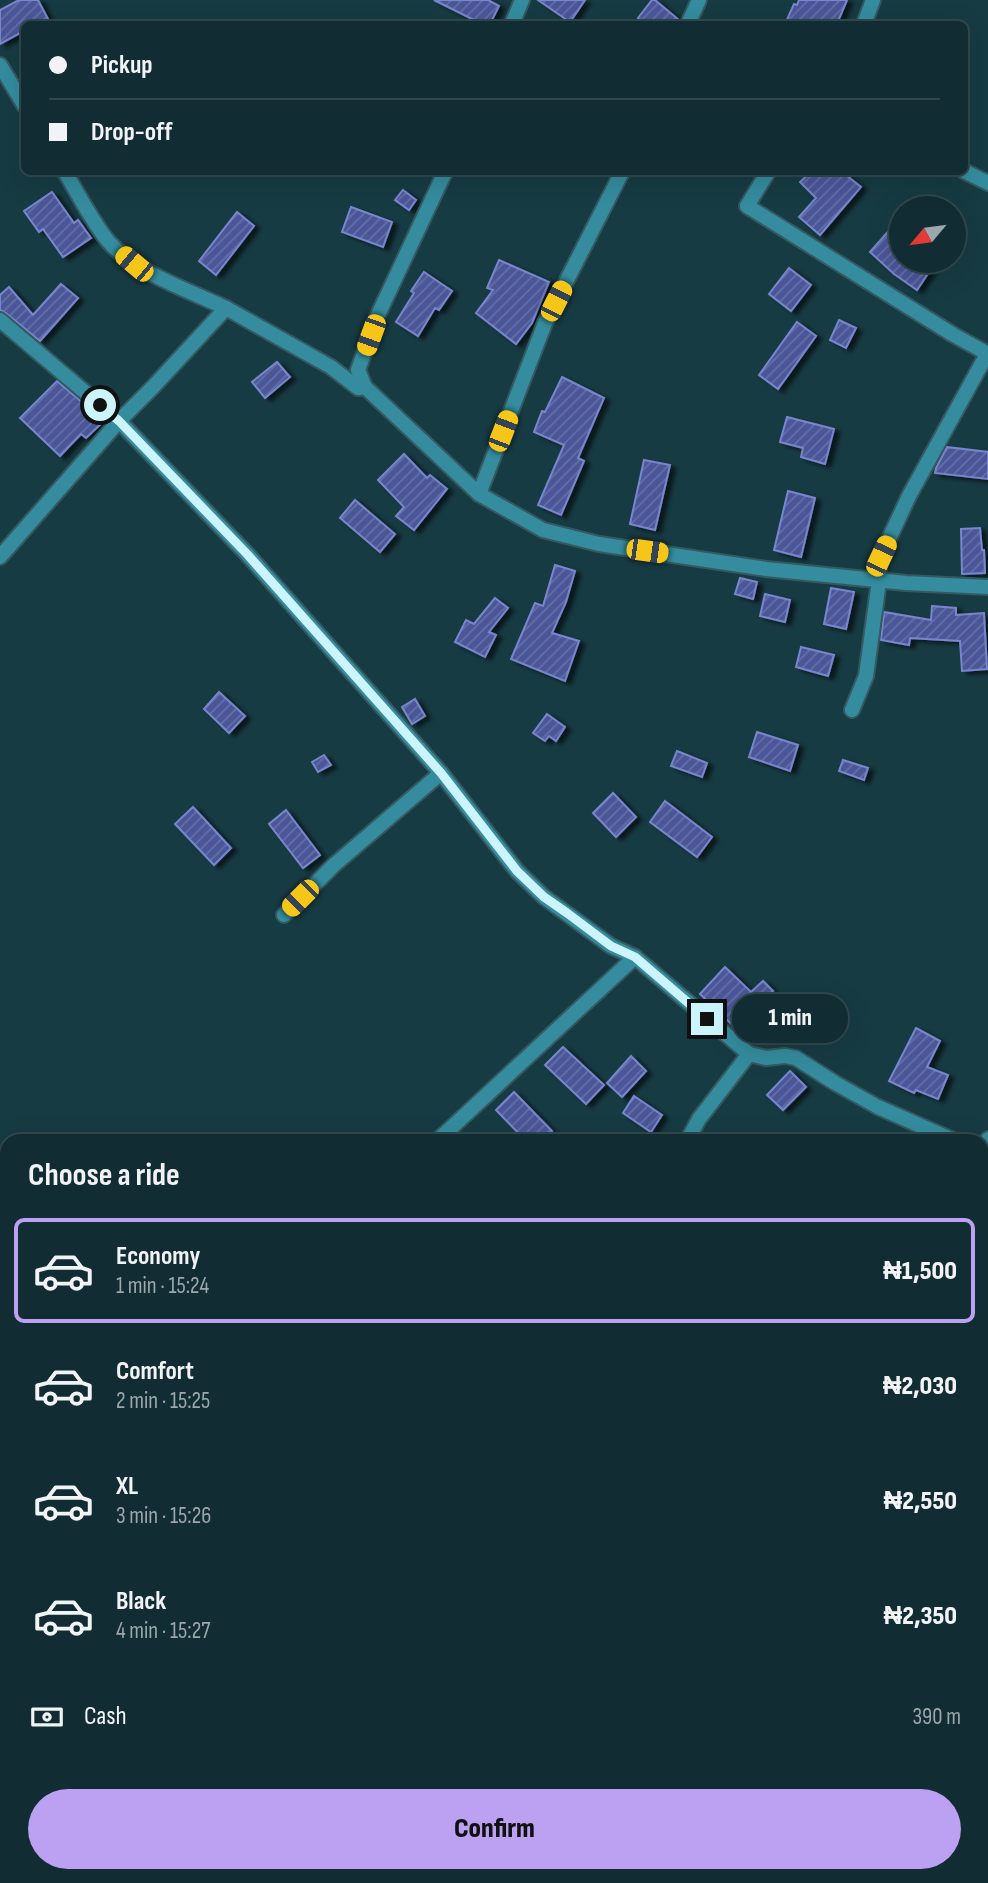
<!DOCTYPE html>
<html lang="en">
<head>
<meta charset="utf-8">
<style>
  :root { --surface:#112c32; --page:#1e383e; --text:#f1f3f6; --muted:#9ca7ac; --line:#30484d; --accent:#bca0f2 }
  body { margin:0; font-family:"Sofia Sans Condensed",sans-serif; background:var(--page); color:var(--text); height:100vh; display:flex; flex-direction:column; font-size:26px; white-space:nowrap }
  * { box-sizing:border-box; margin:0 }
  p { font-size:23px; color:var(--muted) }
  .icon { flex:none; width:38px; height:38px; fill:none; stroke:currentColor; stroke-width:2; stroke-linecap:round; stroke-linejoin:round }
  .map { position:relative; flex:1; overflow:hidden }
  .details { position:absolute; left:0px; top:1134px; width:989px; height:749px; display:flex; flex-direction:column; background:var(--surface); border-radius:21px 21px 0 0; box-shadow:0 7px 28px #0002,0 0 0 2px var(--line) }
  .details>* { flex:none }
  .hud { position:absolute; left:21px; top:21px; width:947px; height:154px; border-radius:10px; box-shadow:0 7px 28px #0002,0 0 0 2px var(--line); display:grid; align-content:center; height:154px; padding:0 28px; background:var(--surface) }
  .needle { width:46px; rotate:241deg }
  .tools { position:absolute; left:889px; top:196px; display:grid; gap:14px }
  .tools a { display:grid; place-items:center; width:77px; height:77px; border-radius:50%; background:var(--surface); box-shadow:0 7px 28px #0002,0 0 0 2px var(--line); font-size:35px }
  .end { position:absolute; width:32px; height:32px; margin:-16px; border:9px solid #ccf4fd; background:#111; box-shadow:0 0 0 4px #111 }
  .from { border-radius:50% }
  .bubble { position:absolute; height:49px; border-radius:24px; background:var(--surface); box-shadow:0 7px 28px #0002,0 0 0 2px var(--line); font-size:23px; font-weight:800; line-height:49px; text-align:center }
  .car { position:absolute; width:21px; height:42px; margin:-21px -10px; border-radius:9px; box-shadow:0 0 5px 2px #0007; background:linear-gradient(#f5c518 24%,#345 0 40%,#f5c518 0 76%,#345 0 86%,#f5c518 0) }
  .hud b { display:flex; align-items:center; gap:24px; height:66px; font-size:26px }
  .hud b+b { border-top:2px solid var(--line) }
  .hud i { width:18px; height:18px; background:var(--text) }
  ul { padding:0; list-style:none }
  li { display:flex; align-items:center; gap:21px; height:105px; margin:0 14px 10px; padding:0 14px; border:4px solid transparent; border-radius:10px }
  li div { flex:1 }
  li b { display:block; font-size:26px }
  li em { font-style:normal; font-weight:800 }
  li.current { border-color:var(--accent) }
  li>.icon { width:63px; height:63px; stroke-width:1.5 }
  h2 { padding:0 28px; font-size:32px; line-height:84px }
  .pay { display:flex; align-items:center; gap:18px; height:77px; padding:0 28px; font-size:26px }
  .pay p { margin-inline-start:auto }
  .button { display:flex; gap:14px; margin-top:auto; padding:14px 28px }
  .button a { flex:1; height:80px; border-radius:42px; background:var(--accent); color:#111; font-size:28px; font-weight:800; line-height:80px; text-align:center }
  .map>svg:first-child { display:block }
  .building { fill:url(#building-hatch); stroke:#7886cd; stroke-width:2; filter:url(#shadow) }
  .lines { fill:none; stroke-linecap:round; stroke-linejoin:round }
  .street-casing { stroke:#355960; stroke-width:18 }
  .path { stroke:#749aa3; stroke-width:2.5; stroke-dasharray:3.5 3.5; stroke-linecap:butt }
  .street { stroke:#348c9e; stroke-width:14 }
  .route { stroke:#ccf4fd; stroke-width:9 }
</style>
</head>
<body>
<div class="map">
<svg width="988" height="1883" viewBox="0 0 988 1883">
  <defs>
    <pattern id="building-hatch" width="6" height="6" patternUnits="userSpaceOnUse" patternTransform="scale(1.75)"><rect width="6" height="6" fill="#4b5699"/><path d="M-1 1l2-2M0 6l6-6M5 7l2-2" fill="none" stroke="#646fa8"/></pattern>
    <filter id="shadow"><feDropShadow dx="5.5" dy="3" stdDeviation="2" flood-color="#0009"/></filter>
  </defs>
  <rect width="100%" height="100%" fill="#173b43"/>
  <!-- building -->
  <g class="building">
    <polygon points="19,0 38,0 48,19 37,24 24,24 24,31 0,44 0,10"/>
    <polygon points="434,0 488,0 499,6 490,24 482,24"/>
    <polygon points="538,0 585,0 570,22"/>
    <polygon points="652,0 655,0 679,20 678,24 646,24 638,18"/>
    <polygon points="799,0 847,0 837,24 785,24 794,4 797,5"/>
    <polygon points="811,172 842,172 861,187 820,235 799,217 816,198 800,182"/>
    <polygon points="403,190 416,200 409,210 395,200"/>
    <polygon points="52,192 74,223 78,220 91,238 63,257 43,229 39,232 24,211"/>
    <polygon points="351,207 392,222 383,247 342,232"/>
    <polygon points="237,212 254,226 216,275 199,261"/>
    <polygon points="901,217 901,261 926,261 933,266 917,290 894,274 870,252"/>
    <polygon points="499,260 549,282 532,323 516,344 476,313 493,290 487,288"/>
    <polygon points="789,268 811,285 791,311 769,294"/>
    <polygon points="424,272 452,291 439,310 435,308 418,336 396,322 414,293 411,291"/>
    <polygon points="61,284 78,298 40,341 6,313 0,310 0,295 9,287 33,315"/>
    <polygon points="839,320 856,328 846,348 830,340"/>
    <polygon points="797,322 816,336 778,389 759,375"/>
    <polygon points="277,362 290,377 265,398 252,382"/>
    <polygon points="562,377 604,398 578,458 584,461 561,515 538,505 564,445 534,432 542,411 545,412"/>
    <polygon points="57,381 104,421 86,438 81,434 60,456 20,418"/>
    <polygon points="787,417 834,429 825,464 801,457 803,448 780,442"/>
    <polygon points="947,447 988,452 988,479 935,473 936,468"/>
    <polygon points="404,454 427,478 430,475 447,489 414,530 396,516 404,507 378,480"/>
    <polygon points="644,460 670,465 655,530 630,524"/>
    <polygon points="788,491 815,498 801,557 774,550"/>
    <polygon points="355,500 395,534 380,552 340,518"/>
    <polygon points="980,528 982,550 984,550 985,573 962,574 961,529"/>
    <polygon points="555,565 575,571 566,602 552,633 579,641 565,681 511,659 535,603 543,606"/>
    <polygon points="740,578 757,582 753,599 735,594"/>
    <polygon points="831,588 854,592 846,629 824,624"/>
    <polygon points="765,594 790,600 785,622 760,616"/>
    <polygon points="495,598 508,608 489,632 496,635 485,657 455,642 466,620 474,624"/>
    <polygon points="932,606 956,608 956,615 984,613 987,669 962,671 960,641 910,638 909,645 881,640 884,612 931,620"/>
    <polygon points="801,647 834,655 828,676 796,667"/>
    <polygon points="219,692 245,716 229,733 204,709"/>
    <polygon points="415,699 425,716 412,724 402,707"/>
    <polygon points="547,714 565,727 556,741 549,736 545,741 533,733"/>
    <polygon points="757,732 798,745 790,771 749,757"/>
    <polygon points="677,751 707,763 702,777 671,766"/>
    <polygon points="324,755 331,765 318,772 312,762"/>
    <polygon points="843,760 868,768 864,780 839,771"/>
    <polygon points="613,793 636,817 616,837 593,813"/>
    <polygon points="665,801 712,837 697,857 650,822"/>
    <polygon points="193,807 231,848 214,865 175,824"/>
    <polygon points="286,810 320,855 303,868 269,824"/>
    <polygon points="725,967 751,992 763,981 773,991 753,1008 763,1017 745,1037 700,994"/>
    <polygon points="916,1028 940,1041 927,1067 948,1075 938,1099 916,1090 914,1093 889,1081"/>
    <polygon points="563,1047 604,1085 586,1104 545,1065"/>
    <polygon points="631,1056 646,1071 622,1097 607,1083"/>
    <polygon points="790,1071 806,1087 783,1110 767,1095"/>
    <polygon points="514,1092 552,1131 542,1141 526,1141 496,1110"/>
    <polygon points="634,1096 662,1115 651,1132 623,1113"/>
  </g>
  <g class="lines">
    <defs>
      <g id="street">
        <polyline points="512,24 522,0"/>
        <polyline points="688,24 699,0"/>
        <polyline points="864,24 873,0"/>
        <polyline points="0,65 24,105"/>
        <polyline points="964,171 988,183"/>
        <path d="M65 172C77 192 93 223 108 241 136 273 188 290 226 308"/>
        <polyline points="445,172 377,317 358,370 365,387 479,494 543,530 599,544 766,569 906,583 988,587"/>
        <polyline points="768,172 747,206 952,334 988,354"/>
        <polyline points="0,320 119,421 247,554 441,773 517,871 544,897 611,946 635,957 749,1054 766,1058 785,1056 796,1058 835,1083 878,1107 955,1141"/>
        <polyline points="479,494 545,323 622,172"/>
        <polyline points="0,557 119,421 153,387 226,308 331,367 358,388 365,387"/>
        <polyline points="852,710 866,676 879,581 879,566 881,556 909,496 987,354"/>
        <polyline points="284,915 334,865 441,773"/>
        <polyline points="437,1141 635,957"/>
        <polyline points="687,1141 699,1119 749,1054"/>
        <polyline points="982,1153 988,1139"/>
        <polyline points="982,1241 988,1235"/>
        <polyline points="0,1553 7,1549"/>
        <polyline points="982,1655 988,1648"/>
        <polyline points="0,1713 7,1719"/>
        <polyline points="982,1847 988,1852"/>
        <polyline points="512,1876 520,1883"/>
        <polyline points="774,1883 791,1877"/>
      </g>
    </defs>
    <!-- street casing -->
    <use href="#street" class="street-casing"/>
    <!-- path -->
    <polyline class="path" points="0,1440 7,1447"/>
    <!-- street -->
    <use href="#street" class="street"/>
  </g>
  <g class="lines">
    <!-- route -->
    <polyline class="route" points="100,405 119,421 247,554 441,773 517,871 544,897 567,913 611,946 635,957 707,1019"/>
  </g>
</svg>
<div class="tools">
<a><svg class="needle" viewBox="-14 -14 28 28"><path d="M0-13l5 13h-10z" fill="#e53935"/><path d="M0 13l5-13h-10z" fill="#9ca7ac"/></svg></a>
</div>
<i class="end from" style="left:100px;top:405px"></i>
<i class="end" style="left:707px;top:1019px"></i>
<div class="bubble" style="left:732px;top:994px;width:116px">1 min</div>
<i class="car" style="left:134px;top:264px;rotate:310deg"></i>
<i class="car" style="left:556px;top:301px;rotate:27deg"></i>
<i class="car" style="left:371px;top:335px;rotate:200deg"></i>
<i class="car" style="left:503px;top:431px;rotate:21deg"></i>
<i class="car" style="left:647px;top:551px;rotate:98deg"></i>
<i class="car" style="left:881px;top:556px;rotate:25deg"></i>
<i class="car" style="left:300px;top:898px;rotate:225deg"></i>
<div class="hud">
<b><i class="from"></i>Pickup</b>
<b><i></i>Drop-off</b>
</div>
<section class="details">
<h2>Choose a ride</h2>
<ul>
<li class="current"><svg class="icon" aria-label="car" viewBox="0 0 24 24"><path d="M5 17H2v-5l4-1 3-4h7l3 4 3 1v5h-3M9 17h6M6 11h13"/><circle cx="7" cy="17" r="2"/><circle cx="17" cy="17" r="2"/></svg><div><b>Economy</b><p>1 min · 15:24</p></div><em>₦1,500</em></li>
<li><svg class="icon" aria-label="car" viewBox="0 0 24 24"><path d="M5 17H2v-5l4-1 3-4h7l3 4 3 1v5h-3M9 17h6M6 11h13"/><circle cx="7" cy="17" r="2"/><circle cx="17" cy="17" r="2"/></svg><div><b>Comfort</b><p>2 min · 15:25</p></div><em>₦2,030</em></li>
<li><svg class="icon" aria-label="car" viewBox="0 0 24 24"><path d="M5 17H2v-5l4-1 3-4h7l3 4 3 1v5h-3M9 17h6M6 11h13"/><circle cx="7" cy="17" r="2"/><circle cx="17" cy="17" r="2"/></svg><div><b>XL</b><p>3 min · 15:26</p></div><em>₦2,550</em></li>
<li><svg class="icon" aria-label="car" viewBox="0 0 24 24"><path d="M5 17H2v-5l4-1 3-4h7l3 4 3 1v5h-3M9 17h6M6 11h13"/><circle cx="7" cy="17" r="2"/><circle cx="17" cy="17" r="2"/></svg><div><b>Black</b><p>4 min · 15:27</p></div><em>₦2,350</em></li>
</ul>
<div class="pay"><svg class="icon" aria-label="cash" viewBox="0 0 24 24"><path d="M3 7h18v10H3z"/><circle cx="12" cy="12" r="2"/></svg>Cash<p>390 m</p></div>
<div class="button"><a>Confirm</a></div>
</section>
</div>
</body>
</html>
